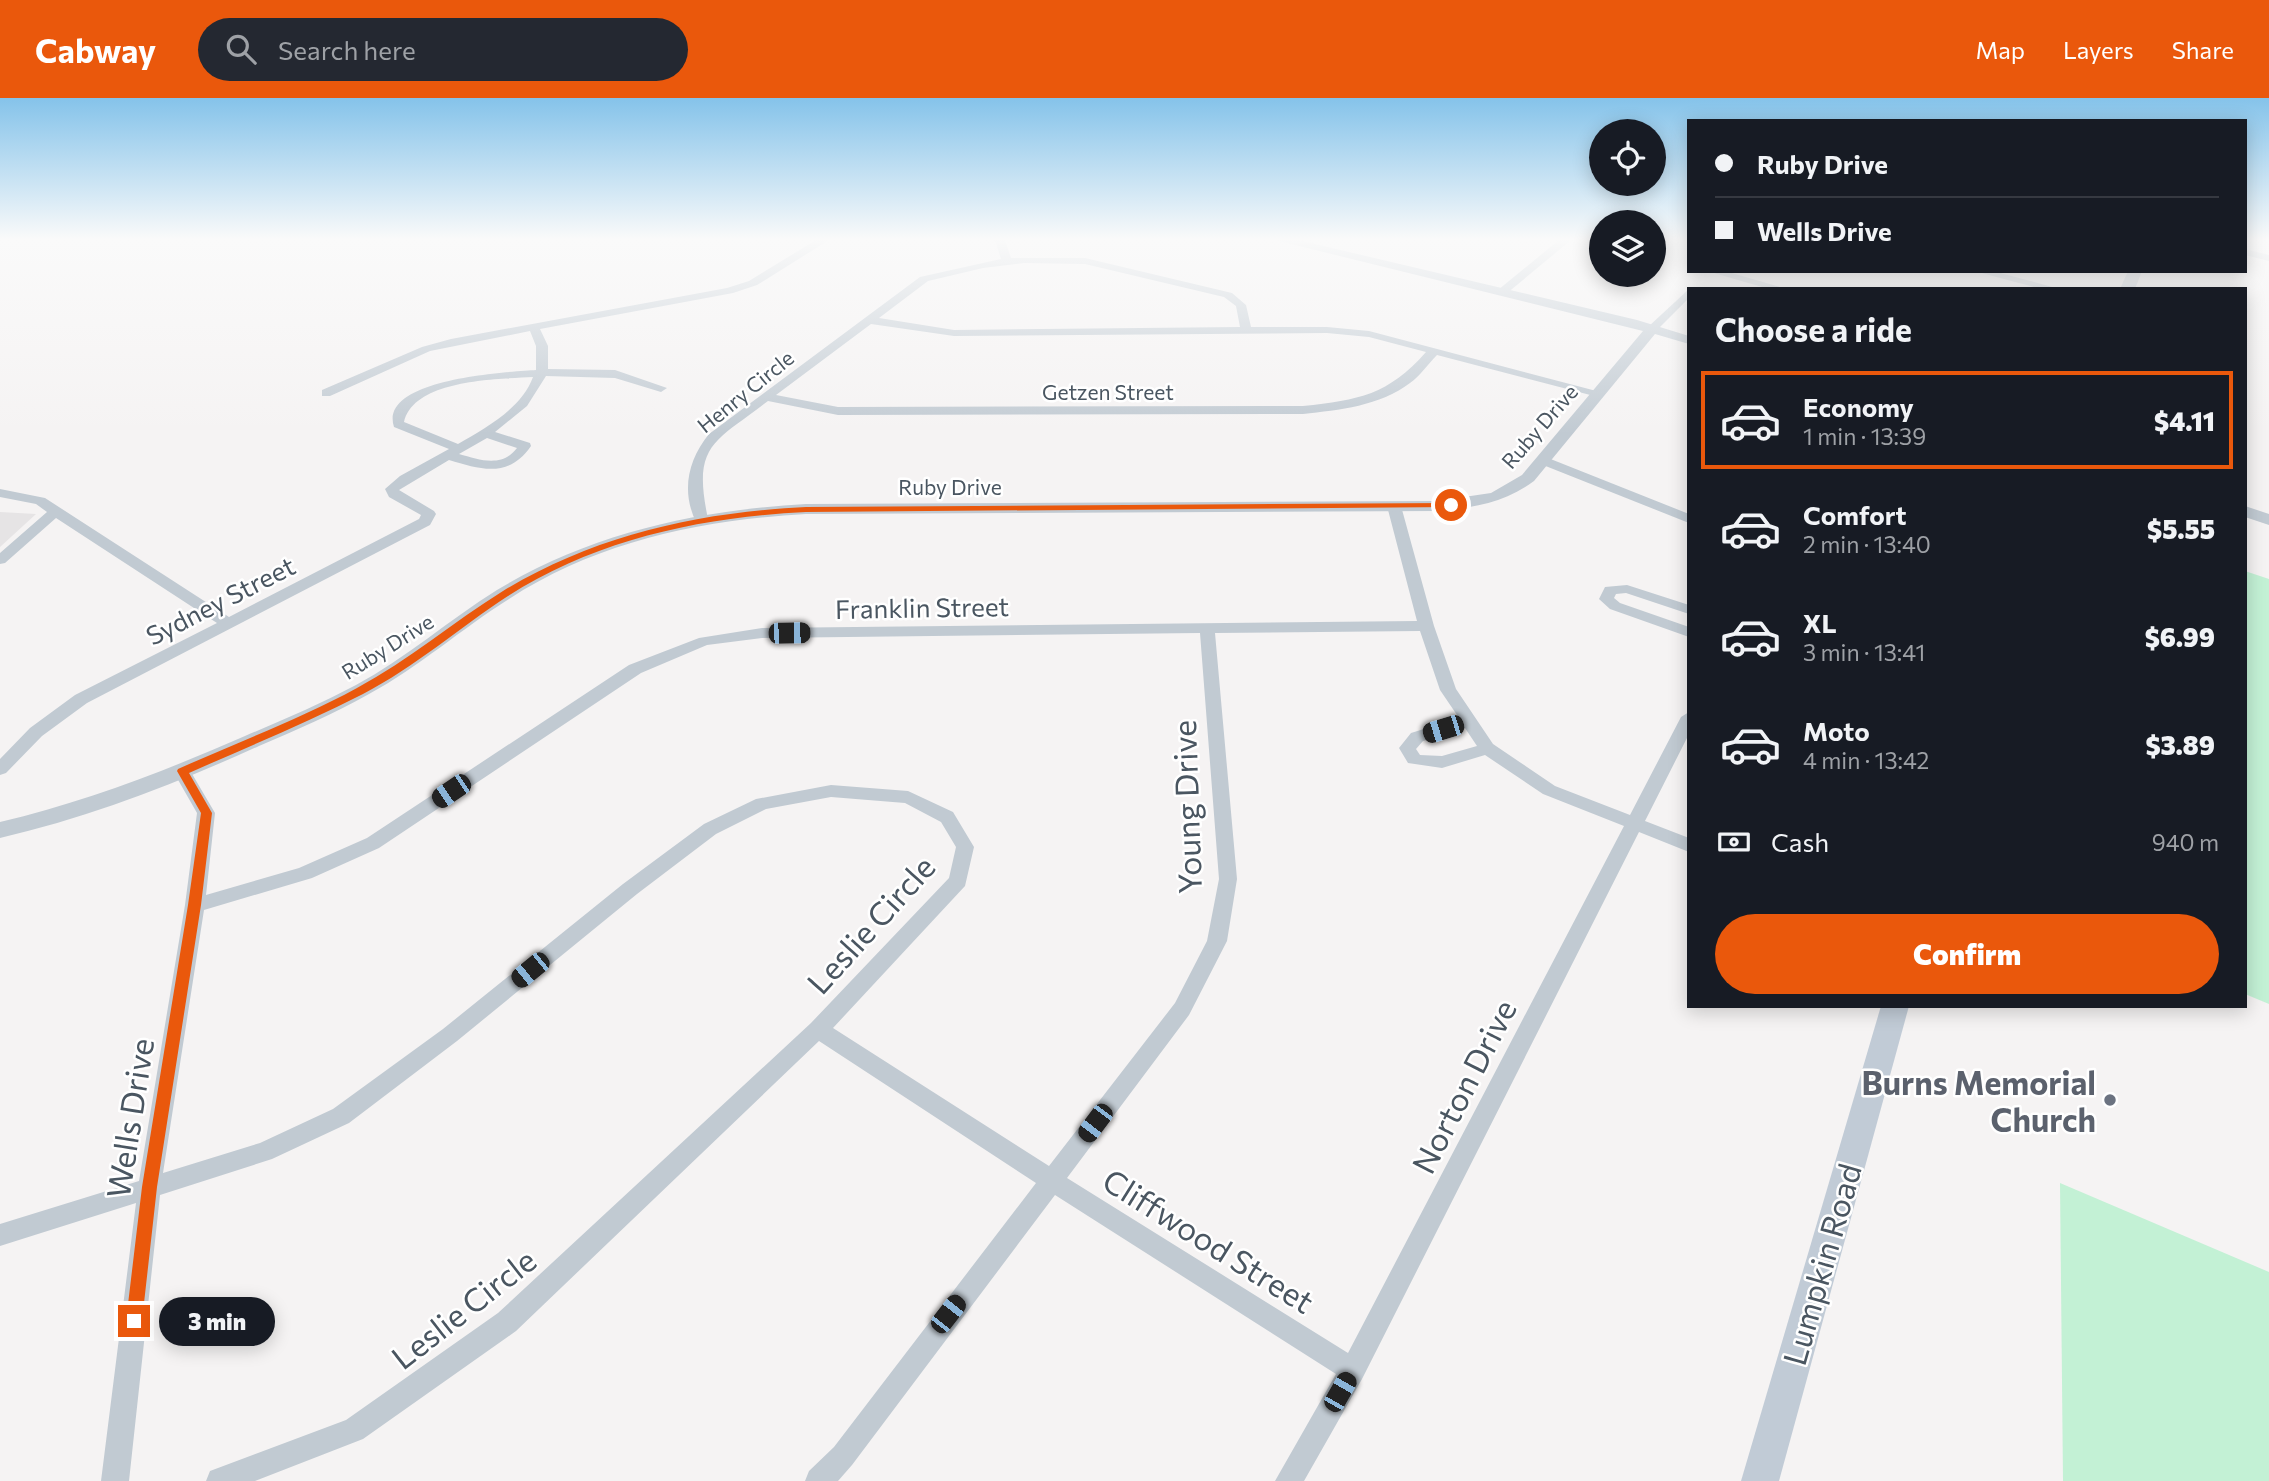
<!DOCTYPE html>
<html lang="en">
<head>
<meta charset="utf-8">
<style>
  :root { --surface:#171b24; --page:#242831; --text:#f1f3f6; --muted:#9ea1a6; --line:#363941; --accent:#ea580c }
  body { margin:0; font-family:Commissioner,sans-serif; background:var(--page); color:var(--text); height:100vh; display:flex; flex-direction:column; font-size:26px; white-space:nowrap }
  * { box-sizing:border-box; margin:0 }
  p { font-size:23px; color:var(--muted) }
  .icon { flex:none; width:38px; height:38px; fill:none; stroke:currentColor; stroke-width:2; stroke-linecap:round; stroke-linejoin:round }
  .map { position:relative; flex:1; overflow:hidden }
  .drawer { position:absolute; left:1687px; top:189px; width:560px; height:721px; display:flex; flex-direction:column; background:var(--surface); border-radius:0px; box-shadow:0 4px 18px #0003 }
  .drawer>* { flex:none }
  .guide { position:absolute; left:1687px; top:21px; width:560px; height:154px; border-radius:0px; box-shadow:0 4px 18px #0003; display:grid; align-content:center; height:154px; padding:0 28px; background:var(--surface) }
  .tools { position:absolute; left:1589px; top:21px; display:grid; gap:14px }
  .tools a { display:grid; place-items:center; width:77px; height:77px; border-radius:50%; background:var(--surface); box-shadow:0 4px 18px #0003; font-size:35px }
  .end { position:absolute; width:32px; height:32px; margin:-16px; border:9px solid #ea580c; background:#fff; box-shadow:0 0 0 4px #fff }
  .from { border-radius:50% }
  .bubble { position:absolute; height:49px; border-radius:24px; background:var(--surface); box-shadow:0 4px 18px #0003; font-size:23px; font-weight:800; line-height:49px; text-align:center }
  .car { position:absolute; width:21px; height:42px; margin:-21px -10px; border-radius:9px; box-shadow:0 0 5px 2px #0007; background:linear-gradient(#222 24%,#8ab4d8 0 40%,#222 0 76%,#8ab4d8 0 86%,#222 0) }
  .guide b { display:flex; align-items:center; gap:24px; height:66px; font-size:26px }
  .guide b+b { border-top:2px solid var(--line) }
  .guide i { width:18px; height:18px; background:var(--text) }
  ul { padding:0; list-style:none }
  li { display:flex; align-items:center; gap:21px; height:98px; margin:0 14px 10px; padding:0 14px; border:4px solid transparent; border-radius:0px }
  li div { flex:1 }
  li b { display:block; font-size:26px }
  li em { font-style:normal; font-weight:800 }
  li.active { border-color:var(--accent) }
  li>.icon { width:63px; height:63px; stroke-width:1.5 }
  h2 { padding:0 28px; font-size:32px; line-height:84px }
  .pay { display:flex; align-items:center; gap:18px; height:77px; padding:0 28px; font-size:26px }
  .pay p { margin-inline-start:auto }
  .cta { display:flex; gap:14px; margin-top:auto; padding:14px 28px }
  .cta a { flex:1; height:80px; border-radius:42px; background:var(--accent); color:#fff; font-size:28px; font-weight:800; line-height:80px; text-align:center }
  header { display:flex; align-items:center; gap:42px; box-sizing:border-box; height:98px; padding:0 35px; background:var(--accent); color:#fff }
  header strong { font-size:33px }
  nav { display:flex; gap:38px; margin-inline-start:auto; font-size:24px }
  .search { width:490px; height:63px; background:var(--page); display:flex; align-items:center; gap:18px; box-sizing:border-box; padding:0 24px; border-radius:38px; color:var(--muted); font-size:26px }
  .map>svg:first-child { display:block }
  .education { fill:#e6e4e5 }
  .green { fill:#c3f1d5 }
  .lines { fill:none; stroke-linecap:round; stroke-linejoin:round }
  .minor { fill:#c1cad2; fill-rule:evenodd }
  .tertiary { fill:#c1cad2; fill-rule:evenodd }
  .secondary { fill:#c1cbd6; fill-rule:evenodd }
  .route { fill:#ea580c }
  .worship-dot { fill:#6b7280; stroke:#fff; stroke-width:2.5 }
  .labels { text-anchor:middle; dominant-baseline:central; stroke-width:5; stroke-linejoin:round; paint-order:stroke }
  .far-street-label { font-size:21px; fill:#4a5661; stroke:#fff }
  .street-label { font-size:26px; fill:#4a5661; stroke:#fff }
  .near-street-label { font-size:32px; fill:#4a5661; stroke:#fff }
  .near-worship-label { font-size:32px; font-weight:bold; fill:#5b616d; stroke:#fff; text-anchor:end }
</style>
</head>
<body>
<header>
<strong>Cabway</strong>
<div class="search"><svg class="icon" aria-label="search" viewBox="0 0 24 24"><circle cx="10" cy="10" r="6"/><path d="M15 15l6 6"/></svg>Search here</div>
<nav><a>Map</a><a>Layers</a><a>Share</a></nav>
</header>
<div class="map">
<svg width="2269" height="1383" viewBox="0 0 2269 1383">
  <rect width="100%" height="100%" fill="#f5f3f3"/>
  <!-- education -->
  <polygon class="education" points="0,414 36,416 0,449"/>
  <!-- green -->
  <g class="green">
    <polygon points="2245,473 2269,481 2269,906 2245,896"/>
    <polygon points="2060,1085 2269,1174 2269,1383 2063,1383"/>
  </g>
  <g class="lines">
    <!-- minor -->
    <g class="minor">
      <path d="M816 142H829L757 187 733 195 540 231 548 248V271L615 272 667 290 661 294 615 280 546 278 527 308 495 334 530 345 531 348C509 380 482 372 449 362L399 392 434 413 436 416 430 427 87 605 42 638 6 675 0 677V661L30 630 75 597 217 525 56 420 5 465 0 466V455L47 414 36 406 0 399V391L45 400 229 519 419 421 421 417 389 399 385 391 400 378 449 351 394 329C378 280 509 274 536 272V248L530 233 430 253 330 298H322V292L422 249 451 241 727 190 749 183ZM533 279C522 310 486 330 458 346L404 324C414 281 498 281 533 279ZM487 340 517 350C502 370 480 362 459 356Z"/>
      <path d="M995 142H1005L1011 160H1085L1232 195 1246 207 1251 229H1327L1369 233 1604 295 1598 299 1437 257C1428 266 1420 278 1410 285 1380 308 1339 312 1303 316L838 317 768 303C714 345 692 346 708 421L706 424H696C681 393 688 362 709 336L920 179 1001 161ZM1024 165 1085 166 1224 199 1236 208 1240 229 954 232 879 220 928 183 983 170ZM871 226 954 238 1327 235 1369 239 1426 254C1388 297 1359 302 1303 308L838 309 776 297Z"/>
      <polygon points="1559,142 1571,142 1506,196 1498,196 1498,192"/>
      <polygon points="2245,151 2269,157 2269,163 2245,157"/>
      <polygon points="1707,173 1725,173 1787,191 1769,191"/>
      <polygon points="1974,173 1993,173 2060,191 2041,191"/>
      <polygon points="1689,191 1689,200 1656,233 1648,233 1648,229"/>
      <polygon points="1543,358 1689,416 1689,425 1538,365 1538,359"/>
      <path d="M1394 404 1401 408 1434 528 1456 591 1493 646 1555 688 1630 717 1681 619 1689 614V636L1645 723 1689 740V754L1639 734 1362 1281 1304 1383H1275L1336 1276 1055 1097 852 1367 838 1383H805L809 1373 834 1349 1036 1085 819 943 516 1233 363 1341 255 1383H206L210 1373 346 1322 498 1215 811 925 949 780 956 749 941 724 905 705 831 699 766 711 716 736 637 796 457 943 349 1025 272 1061 160 1097 129 1383H101L136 1105 0 1148V1126L139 1083 185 807 197 715 173 673 176 669H188L215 715 206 797 299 770 367 740 629 567 699 540 762 530 1417 523 1387 408ZM1420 533 1440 592 1459 620 1411 635 1399 650 1408 665 1442 670 1485 657 1543 696 1624 728 1348 1255 1067 1080 1189 917 1227 843 1237 781 1215 535ZM1200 535 1219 781 1207 843 1175 905 1049 1068 833 930 965 788 974 749 953 714 908 693 831 687 756 701 704 726 623 786 443 931 333 1011 260 1045 163 1075 204 812 312 780 379 750 641 575 707 547 762 540ZM1465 630 1477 648 1442 658 1420 657 1416 651 1423 643Z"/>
      <polygon points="1627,487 1689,507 1689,516 1626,495 1616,496 1614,500 1620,505 1689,529 1689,539 1610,511 1599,501 1605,489"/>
    </g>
    <!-- tertiary -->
    <g class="tertiary">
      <path d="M1275 142H1298L1637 222 1689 238V246L1655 236 1534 383C1505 405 1472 410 1437 413L806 416C702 422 598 443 509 501 461 531 419 569 369 596 334 616 296 632 259 648 175 686 90 719 0 740V724C85 704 165 673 245 638 283 622 320 606 356 587 406 560 449 522 497 492 591 435 698 412 806 406L1437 403 1491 395 1522 377 1643 233Z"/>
      <polygon points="2245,408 2269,416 2269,427 2245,419"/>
    </g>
    <!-- secondary -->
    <g class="secondary">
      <polygon points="2128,173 2142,173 2135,191 2120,191"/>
      <polygon points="1881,908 1909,908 1779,1383 1741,1383"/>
    </g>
  </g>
  <!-- sky -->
  <linearGradient id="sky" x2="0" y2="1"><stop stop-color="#85c3ea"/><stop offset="0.42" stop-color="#fafafa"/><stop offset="1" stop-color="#fafafa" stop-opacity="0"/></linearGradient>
  <rect width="2269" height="336" fill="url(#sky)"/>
  <!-- route -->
  <path class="route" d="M1451 405 1455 407 1454 409 806 414C702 419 597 441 508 498 459 530 415 569 363 596 307 625 247 649 189 675L212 715 201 807 157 1089 142 1223 140 1229 134 1231 128 1229 126 1223 142 1089 188 807 201 715 177 673 178 671C238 644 300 621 357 590 409 562 453 524 503 493 595 437 699 414 806 409Z"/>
  <!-- markers -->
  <circle class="worship-dot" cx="2110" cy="1002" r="7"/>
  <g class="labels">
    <!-- far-street labels -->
    <g class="far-street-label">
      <text transform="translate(745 293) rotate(-39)">Henry Circle</text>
      <text x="1108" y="293">Getzen Street</text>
      <text transform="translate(1539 328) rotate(-49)">Ruby Drive</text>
      <text x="950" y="388">Ruby Drive</text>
      <text transform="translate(387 548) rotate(-32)">Ruby Drive</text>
    </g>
    <!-- street labels -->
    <g class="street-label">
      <text transform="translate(220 502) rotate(-27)">Sydney Street</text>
      <text transform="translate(922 509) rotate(-1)">Franklin Street</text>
    </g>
    <!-- near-street labels -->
    <g class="near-street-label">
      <text transform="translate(1186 709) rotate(-92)">Young Drive</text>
      <text transform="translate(870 826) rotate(-48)">Leslie Circle</text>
      <text transform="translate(1463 988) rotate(-63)">Norton Drive</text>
      <text transform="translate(129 1020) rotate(-81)">Wells Drive</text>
      <text transform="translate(1209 1142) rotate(32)">Cliffwood Street</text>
      <text transform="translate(1821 1166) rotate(-74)">Lumpkin Road</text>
      <text transform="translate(463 1210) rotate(-38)">Leslie Circle</text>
    </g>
    <!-- near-worship labels -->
    <g class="near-worship-label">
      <text x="2096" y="984">Burns Memorial<tspan x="2096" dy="37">Church</tspan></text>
    </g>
  </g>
</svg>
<div class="tools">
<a><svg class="icon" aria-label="locate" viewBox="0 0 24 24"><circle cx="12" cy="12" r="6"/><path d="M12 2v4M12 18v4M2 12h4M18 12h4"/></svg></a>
<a><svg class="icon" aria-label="layers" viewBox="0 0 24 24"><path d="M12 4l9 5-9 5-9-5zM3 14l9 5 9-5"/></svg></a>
</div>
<i class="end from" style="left:1451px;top:407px"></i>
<i class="end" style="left:134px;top:1223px"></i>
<div class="bubble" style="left:159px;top:1199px;width:116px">3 min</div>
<i class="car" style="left:789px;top:535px;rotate:89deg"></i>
<i class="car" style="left:1443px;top:631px;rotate:253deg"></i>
<i class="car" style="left:451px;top:693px;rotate:236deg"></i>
<i class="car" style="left:530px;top:872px;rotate:231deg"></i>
<i class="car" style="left:1095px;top:1025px;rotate:217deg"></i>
<i class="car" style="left:948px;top:1216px;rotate:38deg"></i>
<i class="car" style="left:1340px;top:1294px;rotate:30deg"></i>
<div class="guide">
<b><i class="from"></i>Ruby Drive</b>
<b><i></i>Wells Drive</b>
</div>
<section class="drawer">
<h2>Choose a ride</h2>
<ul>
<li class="active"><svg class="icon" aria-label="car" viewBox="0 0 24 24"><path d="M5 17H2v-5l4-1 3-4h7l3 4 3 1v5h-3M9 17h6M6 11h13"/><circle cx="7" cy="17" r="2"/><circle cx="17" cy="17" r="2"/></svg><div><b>Economy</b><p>1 min · 13:39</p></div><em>$4.11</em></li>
<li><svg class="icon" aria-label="car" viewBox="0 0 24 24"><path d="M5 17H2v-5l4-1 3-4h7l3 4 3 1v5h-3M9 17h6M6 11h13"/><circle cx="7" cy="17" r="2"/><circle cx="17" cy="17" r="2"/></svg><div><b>Comfort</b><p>2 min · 13:40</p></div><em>$5.55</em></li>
<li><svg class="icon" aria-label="car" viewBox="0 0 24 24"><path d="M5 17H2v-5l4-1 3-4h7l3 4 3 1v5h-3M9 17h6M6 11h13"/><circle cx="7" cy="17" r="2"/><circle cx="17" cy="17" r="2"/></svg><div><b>XL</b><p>3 min · 13:41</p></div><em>$6.99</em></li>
<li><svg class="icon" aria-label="car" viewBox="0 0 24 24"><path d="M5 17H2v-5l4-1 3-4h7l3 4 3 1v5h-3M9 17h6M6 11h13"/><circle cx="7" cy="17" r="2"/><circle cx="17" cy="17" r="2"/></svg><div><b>Moto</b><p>4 min · 13:42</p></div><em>$3.89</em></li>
</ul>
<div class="pay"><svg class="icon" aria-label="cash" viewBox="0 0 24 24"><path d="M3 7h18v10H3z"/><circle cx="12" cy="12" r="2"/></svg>Cash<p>940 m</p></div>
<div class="cta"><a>Confirm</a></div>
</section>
</div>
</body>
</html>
